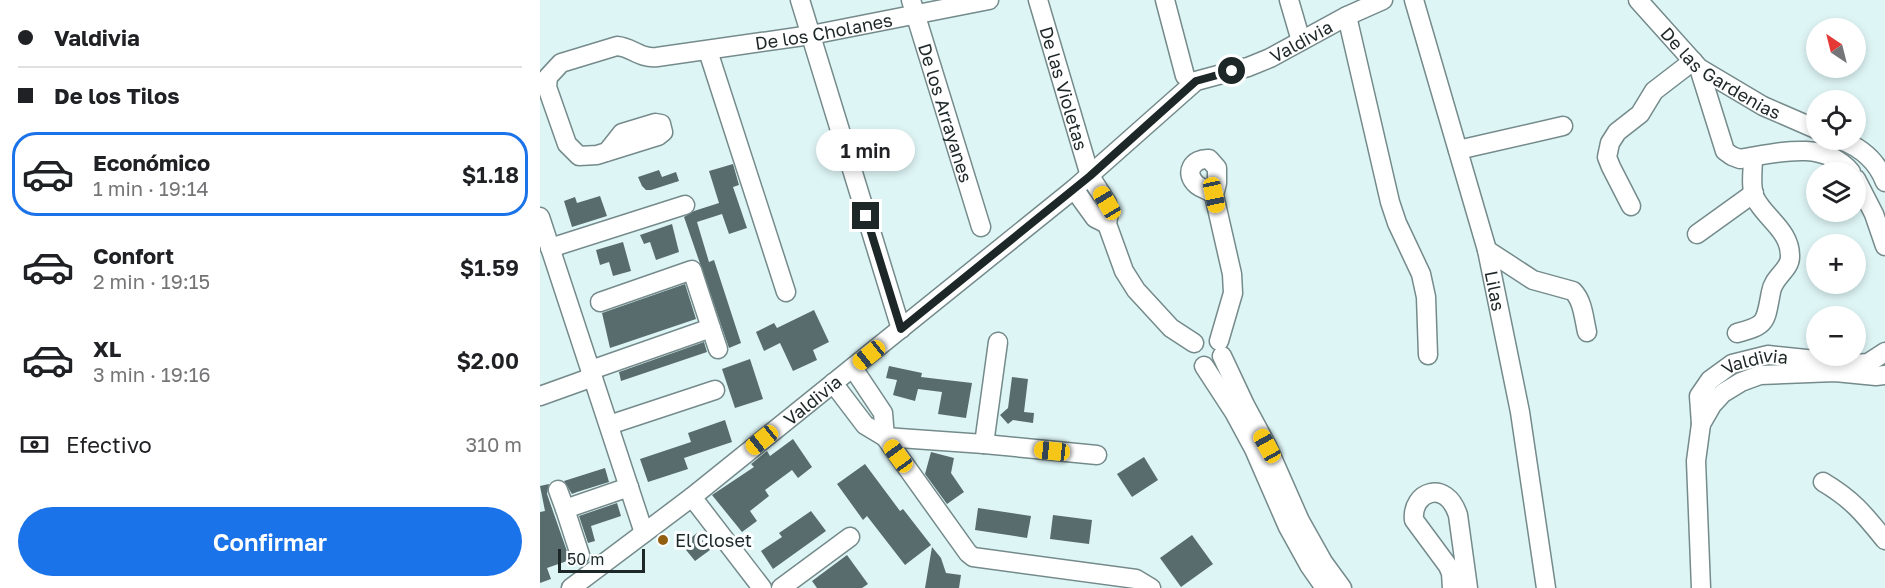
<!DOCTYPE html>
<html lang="es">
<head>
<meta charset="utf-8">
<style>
  :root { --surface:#fff; --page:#f2f2f2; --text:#202124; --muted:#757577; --line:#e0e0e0; --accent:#1a73e8 }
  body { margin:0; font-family:"Golos Text",sans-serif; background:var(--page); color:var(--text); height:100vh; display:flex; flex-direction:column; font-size:22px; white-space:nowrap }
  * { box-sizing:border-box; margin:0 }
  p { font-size:20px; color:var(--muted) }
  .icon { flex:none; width:33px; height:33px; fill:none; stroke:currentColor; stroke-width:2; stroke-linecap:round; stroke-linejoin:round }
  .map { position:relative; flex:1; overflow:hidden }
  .drawer { display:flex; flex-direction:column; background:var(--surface); width:540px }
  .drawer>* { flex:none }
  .hud { display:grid; align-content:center; height:132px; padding:0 18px; background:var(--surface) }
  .needle { width:39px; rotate:325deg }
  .controls { position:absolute; left:1266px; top:18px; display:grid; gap:12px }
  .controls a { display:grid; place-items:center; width:60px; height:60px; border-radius:50%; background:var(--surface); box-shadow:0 3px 9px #0003; font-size:30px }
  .scale { position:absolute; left:18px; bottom:15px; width:87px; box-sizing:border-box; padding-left:6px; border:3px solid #1e2727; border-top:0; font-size:16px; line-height:21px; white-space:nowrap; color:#1e2727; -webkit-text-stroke:4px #fafefe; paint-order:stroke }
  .end { position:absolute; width:27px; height:27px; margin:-14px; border:8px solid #1e2727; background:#fff; box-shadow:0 0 0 3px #fff }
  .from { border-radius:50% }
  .bubble { position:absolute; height:42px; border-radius:21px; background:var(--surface); box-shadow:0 3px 9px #0003; font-size:20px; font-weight:600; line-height:42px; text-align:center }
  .car { position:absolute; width:18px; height:36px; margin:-18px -9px; border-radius:8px; box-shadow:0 0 4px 2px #0007; background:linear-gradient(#f5c518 24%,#345 0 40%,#f5c518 0 76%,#345 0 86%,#f5c518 0) }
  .hud b { display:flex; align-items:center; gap:21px; height:57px; font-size:22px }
  .hud b+b { border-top:2px solid var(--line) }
  .hud i { width:15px; height:15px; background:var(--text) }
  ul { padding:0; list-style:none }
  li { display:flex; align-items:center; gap:18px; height:84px; margin:0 12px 9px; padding:0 6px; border:3px solid transparent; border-radius:24px }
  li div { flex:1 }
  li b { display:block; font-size:22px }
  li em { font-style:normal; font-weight:600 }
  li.on { border-color:var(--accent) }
  li>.icon { width:54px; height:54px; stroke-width:1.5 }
  .pay { display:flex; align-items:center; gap:15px; height:66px; padding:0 18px; font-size:22px }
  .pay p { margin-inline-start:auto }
  .button { display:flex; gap:12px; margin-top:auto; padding:12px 18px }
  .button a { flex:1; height:69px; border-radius:36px; background:var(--accent); color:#fff; font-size:24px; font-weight:600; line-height:69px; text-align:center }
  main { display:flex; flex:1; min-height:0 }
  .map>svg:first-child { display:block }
  .building { fill:#586c6d }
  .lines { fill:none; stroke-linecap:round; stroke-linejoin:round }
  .minor-casing { stroke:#758a8b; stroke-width:21 }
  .minor { stroke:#fff; stroke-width:18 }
  .route { stroke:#1e2727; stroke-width:8 }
  .poi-dot { fill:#925f11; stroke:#fafefe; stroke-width:2 }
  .labels { text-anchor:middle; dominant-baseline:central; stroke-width:6; stroke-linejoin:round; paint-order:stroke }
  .street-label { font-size:18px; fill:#1e2727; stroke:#fafefe }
  .poi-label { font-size:18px; fill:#1e2727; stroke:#fafefe; text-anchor:start }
</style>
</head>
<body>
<main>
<section class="drawer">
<div class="hud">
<b><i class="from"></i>Valdivia</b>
<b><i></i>De los Tilos</b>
</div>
<ul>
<li class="on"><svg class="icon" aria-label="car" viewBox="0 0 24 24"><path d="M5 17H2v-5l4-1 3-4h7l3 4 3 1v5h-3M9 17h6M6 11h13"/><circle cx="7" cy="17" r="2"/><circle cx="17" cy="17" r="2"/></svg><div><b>Económico</b><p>1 min · 19:14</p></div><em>$1.18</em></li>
<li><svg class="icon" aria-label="car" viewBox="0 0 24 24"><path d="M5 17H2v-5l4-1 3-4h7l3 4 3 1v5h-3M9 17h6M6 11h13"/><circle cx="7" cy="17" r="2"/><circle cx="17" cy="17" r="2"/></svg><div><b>Confort</b><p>2 min · 19:15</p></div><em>$1.59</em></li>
<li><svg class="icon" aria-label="car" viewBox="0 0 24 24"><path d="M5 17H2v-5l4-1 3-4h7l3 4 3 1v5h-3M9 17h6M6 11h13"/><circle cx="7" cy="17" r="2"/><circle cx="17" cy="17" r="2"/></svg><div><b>XL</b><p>3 min · 19:16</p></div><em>$2.00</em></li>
</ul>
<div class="pay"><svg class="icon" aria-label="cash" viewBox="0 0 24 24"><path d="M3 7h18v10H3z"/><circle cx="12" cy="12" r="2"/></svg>Efectivo<p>310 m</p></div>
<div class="button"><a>Confirmar</a></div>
</section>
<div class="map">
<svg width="1345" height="588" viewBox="0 0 1345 588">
  <rect width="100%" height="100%" fill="#def5f6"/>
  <!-- building -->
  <g class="building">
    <polygon points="193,164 199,185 193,187 207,228 189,234 182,214 157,222 169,262 174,260 201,343 189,348 144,217 154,211 179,203 169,171"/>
    <polygon points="119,170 122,177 136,172 139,181 111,190 106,190 102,186 98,177"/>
    <polygon points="60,196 67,216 32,227 24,201 35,197 37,203"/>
    <polygon points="132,224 139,252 116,260 110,242 104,244 100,235"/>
    <polygon points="83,242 91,271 73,276 69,262 60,265 56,250"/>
    <polygon points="145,284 156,319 70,348 62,313"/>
    <polygon points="274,310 289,342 273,350 277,360 253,371 240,343 224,351 216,332 234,323 237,328"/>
    <polygon points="164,342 167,352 81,381 79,372"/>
    <polygon points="210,359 223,399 195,408 182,369"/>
    <polygon points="349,366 382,373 381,377 432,383 426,418 398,414 402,392 378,389 375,401 353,395 357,380 346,378"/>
    <polygon points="472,377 488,379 484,412 494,413 493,423 473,420 468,424 460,415 468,408"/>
    <polygon points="185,420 192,442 144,458 148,469 108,482 100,459 151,442 148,433"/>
    <polygon points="253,439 272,467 258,478 252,470 225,490 229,496 210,511 217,521 202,532 172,495 214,467 211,464 227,451 230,456"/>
    <polygon points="391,452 414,458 411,473 424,492 407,504 385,474"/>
    <polygon points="604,457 618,480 592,497 577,474"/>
    <polygon points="325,464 360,511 363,509 391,545 365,565 327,516 323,520 297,484"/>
    <polygon points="65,468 69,482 37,492 32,494 24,481"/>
    <polygon points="9,484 7,494 30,560 7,568 11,579 0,583 0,512 5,511 0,486"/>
    <polygon points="77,503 81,516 51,526 55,541 48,543 39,516"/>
    <polygon points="438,508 491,516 487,538 435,530"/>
    <polygon points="271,511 286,531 233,569 221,551 242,537 239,533"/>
    <polygon points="513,515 552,520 549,544 510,539"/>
    <polygon points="157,533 170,550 155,561 142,545"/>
    <polygon points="652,535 673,564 641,587 620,558"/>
    <polygon points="392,547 401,558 406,573 421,575 419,588 385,588"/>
    <polygon points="307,555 328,584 322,588 277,588 272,581"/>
  </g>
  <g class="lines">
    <defs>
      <g id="minor">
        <polyline points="260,0 361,329"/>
        <path id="s1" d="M371 0 441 227"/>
        <path id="s2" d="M498 0 550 176 567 203 569 212 567 224 584 271 596 290 631 328 654 343"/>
        <polyline points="625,0 645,76"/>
        <polyline points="749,0 761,41"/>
        <path id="s3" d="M874 0 947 250 980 412 1006 588"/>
        <path id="s4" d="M1098 0 1159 68 1223 106 1276 129"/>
        <polyline points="807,16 850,202 857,223 881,274 886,297 888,355"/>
        <polyline points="168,51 246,292"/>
        <path d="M1159 68 1185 151 1192 156 1200 159C1237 153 1283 139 1311 172"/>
        <path d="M1301 140C1322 148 1337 161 1345 182"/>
        <polyline points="918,150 1023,126"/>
        <path id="s5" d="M67 152 82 133 115 123 121 124 123 132 118 136 57 155 39 156 27 144 7 87 8 77 21 63 77 46C92 47 100 59 117 57L271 35 449 0"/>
        <polyline points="1316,179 1334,214 1345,246"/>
        <polyline points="534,189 555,218 567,224"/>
        <path d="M674 195C669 190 662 189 657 185 643 173 653 158 669 159L677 168V183L674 195 692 274 693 293 679 341"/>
        <polyline points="1091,206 1071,167 1067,157 1070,143 1077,132 1100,114 1114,91 1153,61"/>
        <polyline points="0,217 104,533"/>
        <polyline points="1157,234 1214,193"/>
        <polyline points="10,248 145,205"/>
        <path d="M947 250 993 280 1033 291C1043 301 1044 319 1047 332"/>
        <polyline points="171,328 178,349"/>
        <path d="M1197 333C1228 325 1225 322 1231 292 1233 277 1250 270 1250 257 1251 231 1225 218 1215 198 1210 188 1213 169 1213 157"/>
        <polyline points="682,356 705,405 727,446 760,521 783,562 802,588"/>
        <polyline points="664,366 694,412 714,449 748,527 769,565 785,588"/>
        <polyline points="313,368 343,413 345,437"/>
        <polyline points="51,370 171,328 152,270 60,302"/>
        <polyline points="293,383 325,425 345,437 428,553 433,557 596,579 611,588"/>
        <polyline points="0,396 53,377"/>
        <path id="s6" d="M1161 424 1159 396 1170 380 1192 364 1228 355 1315 364 1328 363 1345 352"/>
        <polyline points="69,425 175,390"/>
        <polyline points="345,437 444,444 557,455"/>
        <polyline points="444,444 458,342"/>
        <path d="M1283 482C1312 499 1324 514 1345 540"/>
        <polyline points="18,490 25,509"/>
        <polyline points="152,497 222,588"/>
        <polyline points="40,555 25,509 89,487"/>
        <path id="s7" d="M31 588 152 497 534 189 656 81 708 67 730 58 807 16 843 0"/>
        <polyline points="241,588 310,537"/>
        <path d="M912 588 911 573 908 566 874 520C871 492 906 478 918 515L928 588"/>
        <polyline points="1161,588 1156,461 1161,424 1172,405 1183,393 1201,382 1220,375 1295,372 1336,376 1345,375"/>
      </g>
    </defs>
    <!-- minor casing -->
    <use href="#minor" class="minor-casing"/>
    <!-- minor -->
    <use href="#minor" class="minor"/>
  </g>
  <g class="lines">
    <!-- route -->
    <polyline class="route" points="326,216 361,329 550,176 656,81 692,71"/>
  </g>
  <!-- markers -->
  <circle class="poi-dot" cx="123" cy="540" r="6"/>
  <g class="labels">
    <!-- street labels -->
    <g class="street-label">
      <text stroke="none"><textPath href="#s5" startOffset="537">De los Cholanes</textPath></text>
      <text stroke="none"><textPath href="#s7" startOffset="918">Valdivia</textPath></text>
      <text stroke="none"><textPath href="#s4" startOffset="112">De las Gardenias</textPath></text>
      <text stroke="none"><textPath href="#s2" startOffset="92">De las Violetas</textPath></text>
      <text stroke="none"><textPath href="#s1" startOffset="118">De los Arrayanes</textPath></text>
      <text stroke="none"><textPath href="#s3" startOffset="302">Lilas</textPath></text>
      <text stroke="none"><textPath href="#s6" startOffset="98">Valdivia</textPath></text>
      <text stroke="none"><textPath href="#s7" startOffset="306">Valdivia</textPath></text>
    </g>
    <!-- poi labels -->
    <g class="poi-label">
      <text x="135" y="540">El Closet</text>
    </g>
  </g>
</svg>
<div class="controls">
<a><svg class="needle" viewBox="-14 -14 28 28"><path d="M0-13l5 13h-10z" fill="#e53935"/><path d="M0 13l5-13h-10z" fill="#757577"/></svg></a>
<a><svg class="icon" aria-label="locate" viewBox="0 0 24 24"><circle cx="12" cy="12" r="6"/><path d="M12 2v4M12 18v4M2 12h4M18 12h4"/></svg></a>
<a><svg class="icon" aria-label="layers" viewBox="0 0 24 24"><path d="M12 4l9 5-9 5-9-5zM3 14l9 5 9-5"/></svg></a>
<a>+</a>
<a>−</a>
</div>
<div class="scale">50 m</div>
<i class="end from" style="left:692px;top:71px"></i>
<i class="end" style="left:326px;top:216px"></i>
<div class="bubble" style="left:276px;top:129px;width:99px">1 min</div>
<i class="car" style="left:674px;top:195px;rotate:168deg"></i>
<i class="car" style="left:567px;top:203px;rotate:329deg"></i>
<i class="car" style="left:329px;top:355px;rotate:231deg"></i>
<i class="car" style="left:222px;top:440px;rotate:231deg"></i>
<i class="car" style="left:727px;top:446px;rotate:331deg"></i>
<i class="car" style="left:512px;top:451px;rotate:276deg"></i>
<i class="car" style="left:358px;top:456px;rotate:324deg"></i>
</div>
</main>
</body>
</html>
